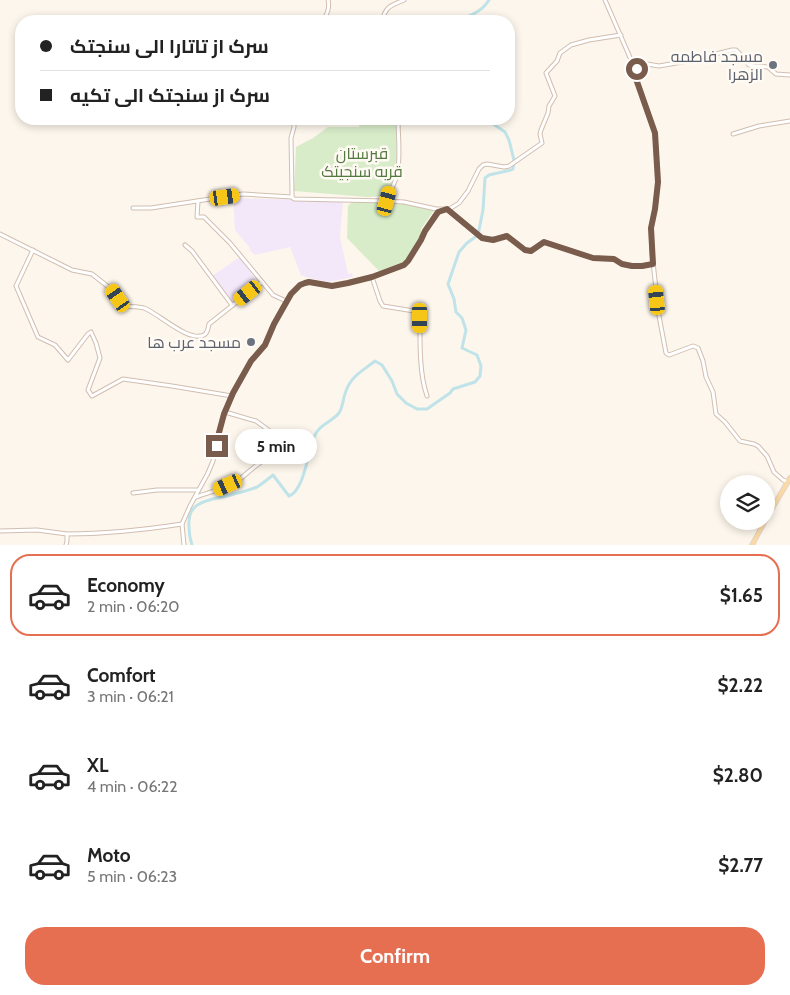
<!DOCTYPE html>
<html lang="en">
<head>
<meta charset="utf-8">
<style>
  :root { --surface:#fff; --page:#f6f6f6; --text:#222; --muted:#767676; --line:#e0e0e0; --accent:#e76f51 }
  body { margin:0; font-family:Cabin,Cairo,sans-serif; background:var(--page); color:var(--text); height:100vh; display:flex; flex-direction:column; font-size:19px; white-space:nowrap }
  * { box-sizing:border-box; margin:0 }
  p { font-size:16px; color:var(--muted) }
  .icon { flex:none; width:28px; height:28px; fill:none; stroke:currentColor; stroke-width:2; stroke-linecap:round; stroke-linejoin:round }
  .map { position:relative; height:545px; overflow:hidden }
  .side { display:flex; flex-direction:column; background:var(--surface); flex:1 }
  .side>* { flex:none }
  .hud { position:absolute; left:15px; top:15px; width:500px; height:110px; border-radius:20px; box-shadow:0 2px 8px #0003; display:grid; align-content:center; height:110px; padding:0 25px; background:var(--surface) }
  .buttons { position:absolute; left:720px; top:475px; display:grid; gap:10px }
  .buttons a { display:grid; place-items:center; width:55px; height:55px; border-radius:50%; background:var(--surface); box-shadow:0 2px 8px #0003; font-size:25px }
  .end { position:absolute; width:22px; height:22px; margin:-11px; border:6px solid #7a5c4d; background:#fff; box-shadow:0 0 0 2px #fff }
  .from { border-radius:50% }
  .bubble { position:absolute; height:35px; border-radius:18px; background:var(--surface); box-shadow:0 2px 8px #0003; font-size:16px; font-weight:700; line-height:35px; text-align:center }
  .car { position:absolute; width:15px; height:30px; margin:-15px -8px; border-radius:6px; box-shadow:0 0 4px 1px #0007; background:linear-gradient(#f5c518 24%,#345 0 40%,#f5c518 0 76%,#345 0 86%,#f5c518 0) }
  .hud b { display:flex; align-items:center; gap:18px; height:48px; font-size:19px }
  .hud b+b { border-top:1px solid var(--line) }
  .hud i { width:12px; height:12px; background:var(--text) }
  ul { padding:9px 0 0; list-style:none }
  li { display:flex; align-items:center; gap:15px; height:82px; margin:0 10px 8px; padding:0 15px; border:2px solid transparent; border-radius:20px }
  li div { flex:1 }
  li b { display:block; font-size:19px }
  li em { font-style:normal; font-weight:700 }
  li.current { border-color:var(--accent) }
  li>.icon { width:45px; height:45px; stroke-width:1.5 }
  .action { display:flex; gap:10px; margin-top:auto; padding:10px 25px }
  .action a { flex:1; height:58px; border-radius:20px; background:var(--accent); color:#fff; font-size:20px; font-weight:700; line-height:58px; text-align:center }
  .map>svg:first-child { display:block }
  .education { fill:#f3e8fa }
  .green { fill:#d8ecc9 }
  .lines { fill:none; stroke-linecap:round; stroke-linejoin:round }
  .canal { stroke:#bfe3e8; stroke-width:3 }
  .minor-casing { stroke:#d1beb0; stroke-width:5 }
  .major-casing { stroke:#dad1cd; stroke-width:5.5 }
  .minor { stroke:#fff; stroke-width:3 }
  .major { stroke:#fbd9a5; stroke-width:4 }
  .route { stroke:#7a5c4d; stroke-width:6 }
  .worship-dot { fill:#6b7280; stroke:#fffaf3; stroke-width:2 }
  .labels { text-anchor:middle; dominant-baseline:central; stroke-width:5; stroke-linejoin:round; paint-order:stroke }
  .worship-label { font-size:16px; fill:#5b616d; stroke:#fffaf3; text-anchor:end }
  .park-label { font-size:16px; fill:#537a41; stroke:#fffaf3 }
</style>
</head>
<body>
<div class="map">
<svg width="790" height="545" viewBox="0 0 790 545">
  <rect width="100%" height="100%" fill="#fdf6ec"/>
  <!-- education -->
  <g class="education">
    <polygon points="233,198 343,201 340,237 348,274 352,273 353,277 328,282 309,278 301,275 290,247 255,255 249,249 250,248 235,230"/>
    <polygon points="240,257 258,283 233,302 231,302 212,276"/>
  </g>
  <!-- green -->
  <g class="green">
    <polygon points="360,119 395,119 396,125 397,169 387,196 367,197 294,191 296,147 313,138 328,127 359,127"/>
    <polygon points="399,200 427,206 435,209 421,229 421,236 409,257 400,265 379,271 347,238 348,206 352,202"/>
  </g>
  <g class="lines">
    <!-- canal -->
    <g class="canal">
      <polyline points="421,21 434,17 444,21"/>
      <path d="M453 21C468 17 481 13 489 0"/>
      <path d="M192 545C189 536 186 515 194 508 202 499 223 498 234 494 242 492 250 490 257 487 262 484 268 479 273 475L289 496C304 491 308 452 314 437 319 424 332 422 339 413 343 407 343 398 346 391 351 376 364 370 375 361L382 365 392 381 397 394 406 403 417 409H427L450 393 453 389 475 382 480 376 481 366 477 355 462 348 466 330 462 318 456 312 454 299 448 284 459 252 467 243 478 235 483 210 485 178 489 175 511 170 513 169 514 160 509 140 505 132 486 119"/>
    </g>
    <defs>
      <g id="minor">
        <polyline points="605,0 635,69 647,64 659,66 688,61 732,50 736,50 741,55 749,65 753,66 768,67 776,74 790,75"/>
        <path d="M323 21C327 14 330 8 328 0"/>
        <path d="M382 21C386 6 390 6 404 0"/>
        <polyline points="635,69 635,75 655,133 658,182 655,209 651,228 652,253 659,316 666,353 669,355 693,346 698,348 703,361 706,377 713,392 716,414 725,422 740,441 754,444 758,446 767,456 774,472 783,480 788,482"/>
        <path d="M294 119V127L291 138 292 193V197L294 199 387 201 404 202 436 209H447L482 238C491 241 497 238 507 236L525 250 531 251 544 242 593 258 614 259 622 264 632 266H642L653 264"/>
        <polyline points="733,134 759,126 790,121"/>
        <polyline points="198,201 197,217 204,217 230,243 273,295 286,301"/>
        <path d="M387 201C389 192 395 184 397 175 401 158 398 136 398 119"/>
        <polyline points="133,208 151,208 243,194 292,197"/>
        <path d="M0 234 72 270 92 274 111 289 124 307C129 306 138 307 144 308 158 313 189 343 204 335 208 333 208 328 209 324L262 282"/>
        <polyline points="185,245 192,251 232,305"/>
        <polyline points="33,250 16,286 38,337 55,345 68,360 88,334 91,332 96,343 100,358 88,390 92,396 123,379 172,386 232,396"/>
        <path d="M372 277 380 301 383 306 414 311 420 318C420 341 419 373 427 396"/>
        <polyline points="133,493 157,490 198,490"/>
        <path d="M196 497C210 492 228 488 240 479 244 476 248 472 252 469 266 458 275 454 274 434L256 421 225 412"/>
        <polyline points="0,531 37,530 67,534"/>
        <path d="M66 545 67 541V534C106 534 143 530 182 524"/>
        <polyline points="184,545 182,524 190,506 208,473 213,461 217,440 224,414 233,393 251,361 265,345 274,324 283,307 291,294 300,285 305,283 309,282 332,286 348,283 372,277 404,265 408,261 421,240 425,231 439,212 451,208 459,203 468,191 479,169 483,165 487,164 504,167 509,166 542,143 540,134 541,130 548,113 549,106 555,96 546,73 557,61 560,53 571,45 589,40 621,35"/>
      </g>
      <g id="major">
        <polyline points="766,519 790,478"/>
        <polyline points="752,545 765,521"/>
      </g>
    </defs>
    <!-- minor casing -->
    <use href="#minor" class="minor-casing"/>
    <!-- major casing -->
    <use href="#major" class="major-casing"/>
    <!-- minor -->
    <use href="#minor" class="minor"/>
    <!-- major -->
    <use href="#major" class="major"/>
  </g>
  <g class="lines">
    <!-- route -->
    <polyline class="route" points="217,446 217,440 224,414 233,393 251,361 265,345 274,324 291,294 300,285 305,283 309,282 332,286 348,283 372,277 404,265 408,261 421,240 425,231 438,212 447,209 482,238 493,240 507,236 525,250 531,251 544,242 593,258 614,259 622,264 632,266 642,266 653,264 651,228 655,209 658,182 655,133 635,76 635,69 637,69"/>
  </g>
  <!-- markers -->
  <g class="worship-dot">
    <circle cx="773" cy="65" r="5"/>
    <circle cx="251" cy="342" r="5"/>
  </g>
  <g class="labels">
    <!-- worship labels -->
    <g class="worship-label">
      <text x="763" y="56">مسجد فاطمه<tspan x="763" dy="18">الزهرا</tspan></text>
      <text x="241" y="342">مسجد عرب ها</text>
    </g>
    <!-- park labels -->
    <g class="park-label">
      <text x="362" y="153">قبرستان<tspan x="362" dy="18">قریه سنجیتک</tspan></text>
    </g>
  </g>
</svg>
<div class="buttons">
<a><svg class="icon" aria-label="layers" viewBox="0 0 24 24"><path d="M12 4l9 5-9 5-9-5zM3 14l9 5 9-5"/></svg></a>
</div>
<i class="end from" style="left:637px;top:69px"></i>
<i class="end" style="left:217px;top:446px"></i>
<div class="bubble" style="left:235px;top:429px;width:82px">5 min</div>
<i class="car" style="left:225px;top:197px;rotate:82deg"></i>
<i class="car" style="left:387px;top:201px;rotate:15deg"></i>
<i class="car" style="left:248px;top:293px;rotate:232deg"></i>
<i class="car" style="left:118px;top:298px;rotate:325deg"></i>
<i class="car" style="left:657px;top:300px;rotate:354deg"></i>
<i class="car" style="left:420px;top:318px;rotate:180deg"></i>
<i class="car" style="left:228px;top:485px;rotate:246deg"></i>
<div class="hud">
<b><i class="from"></i>سرک از تاتارا الی سنجتک</b>
<b><i></i>سرک از سنجتک الی تکیه</b>
</div>
</div>
<section class="side">
<ul>
<li class="current"><svg class="icon" aria-label="car" viewBox="0 0 24 24"><path d="M5 17H2v-5l4-1 3-4h7l3 4 3 1v5h-3M9 17h6M6 11h13"/><circle cx="7" cy="17" r="2"/><circle cx="17" cy="17" r="2"/></svg><div><b>Economy</b><p>2 min · 06:20</p></div><em>$1.65</em></li>
<li><svg class="icon" aria-label="car" viewBox="0 0 24 24"><path d="M5 17H2v-5l4-1 3-4h7l3 4 3 1v5h-3M9 17h6M6 11h13"/><circle cx="7" cy="17" r="2"/><circle cx="17" cy="17" r="2"/></svg><div><b>Comfort</b><p>3 min · 06:21</p></div><em>$2.22</em></li>
<li><svg class="icon" aria-label="car" viewBox="0 0 24 24"><path d="M5 17H2v-5l4-1 3-4h7l3 4 3 1v5h-3M9 17h6M6 11h13"/><circle cx="7" cy="17" r="2"/><circle cx="17" cy="17" r="2"/></svg><div><b>XL</b><p>4 min · 06:22</p></div><em>$2.80</em></li>
<li><svg class="icon" aria-label="car" viewBox="0 0 24 24"><path d="M5 17H2v-5l4-1 3-4h7l3 4 3 1v5h-3M9 17h6M6 11h13"/><circle cx="7" cy="17" r="2"/><circle cx="17" cy="17" r="2"/></svg><div><b>Moto</b><p>5 min · 06:23</p></div><em>$2.77</em></li>
</ul>
<div class="action"><a>Confirm</a></div>
</section>
</body>
</html>
